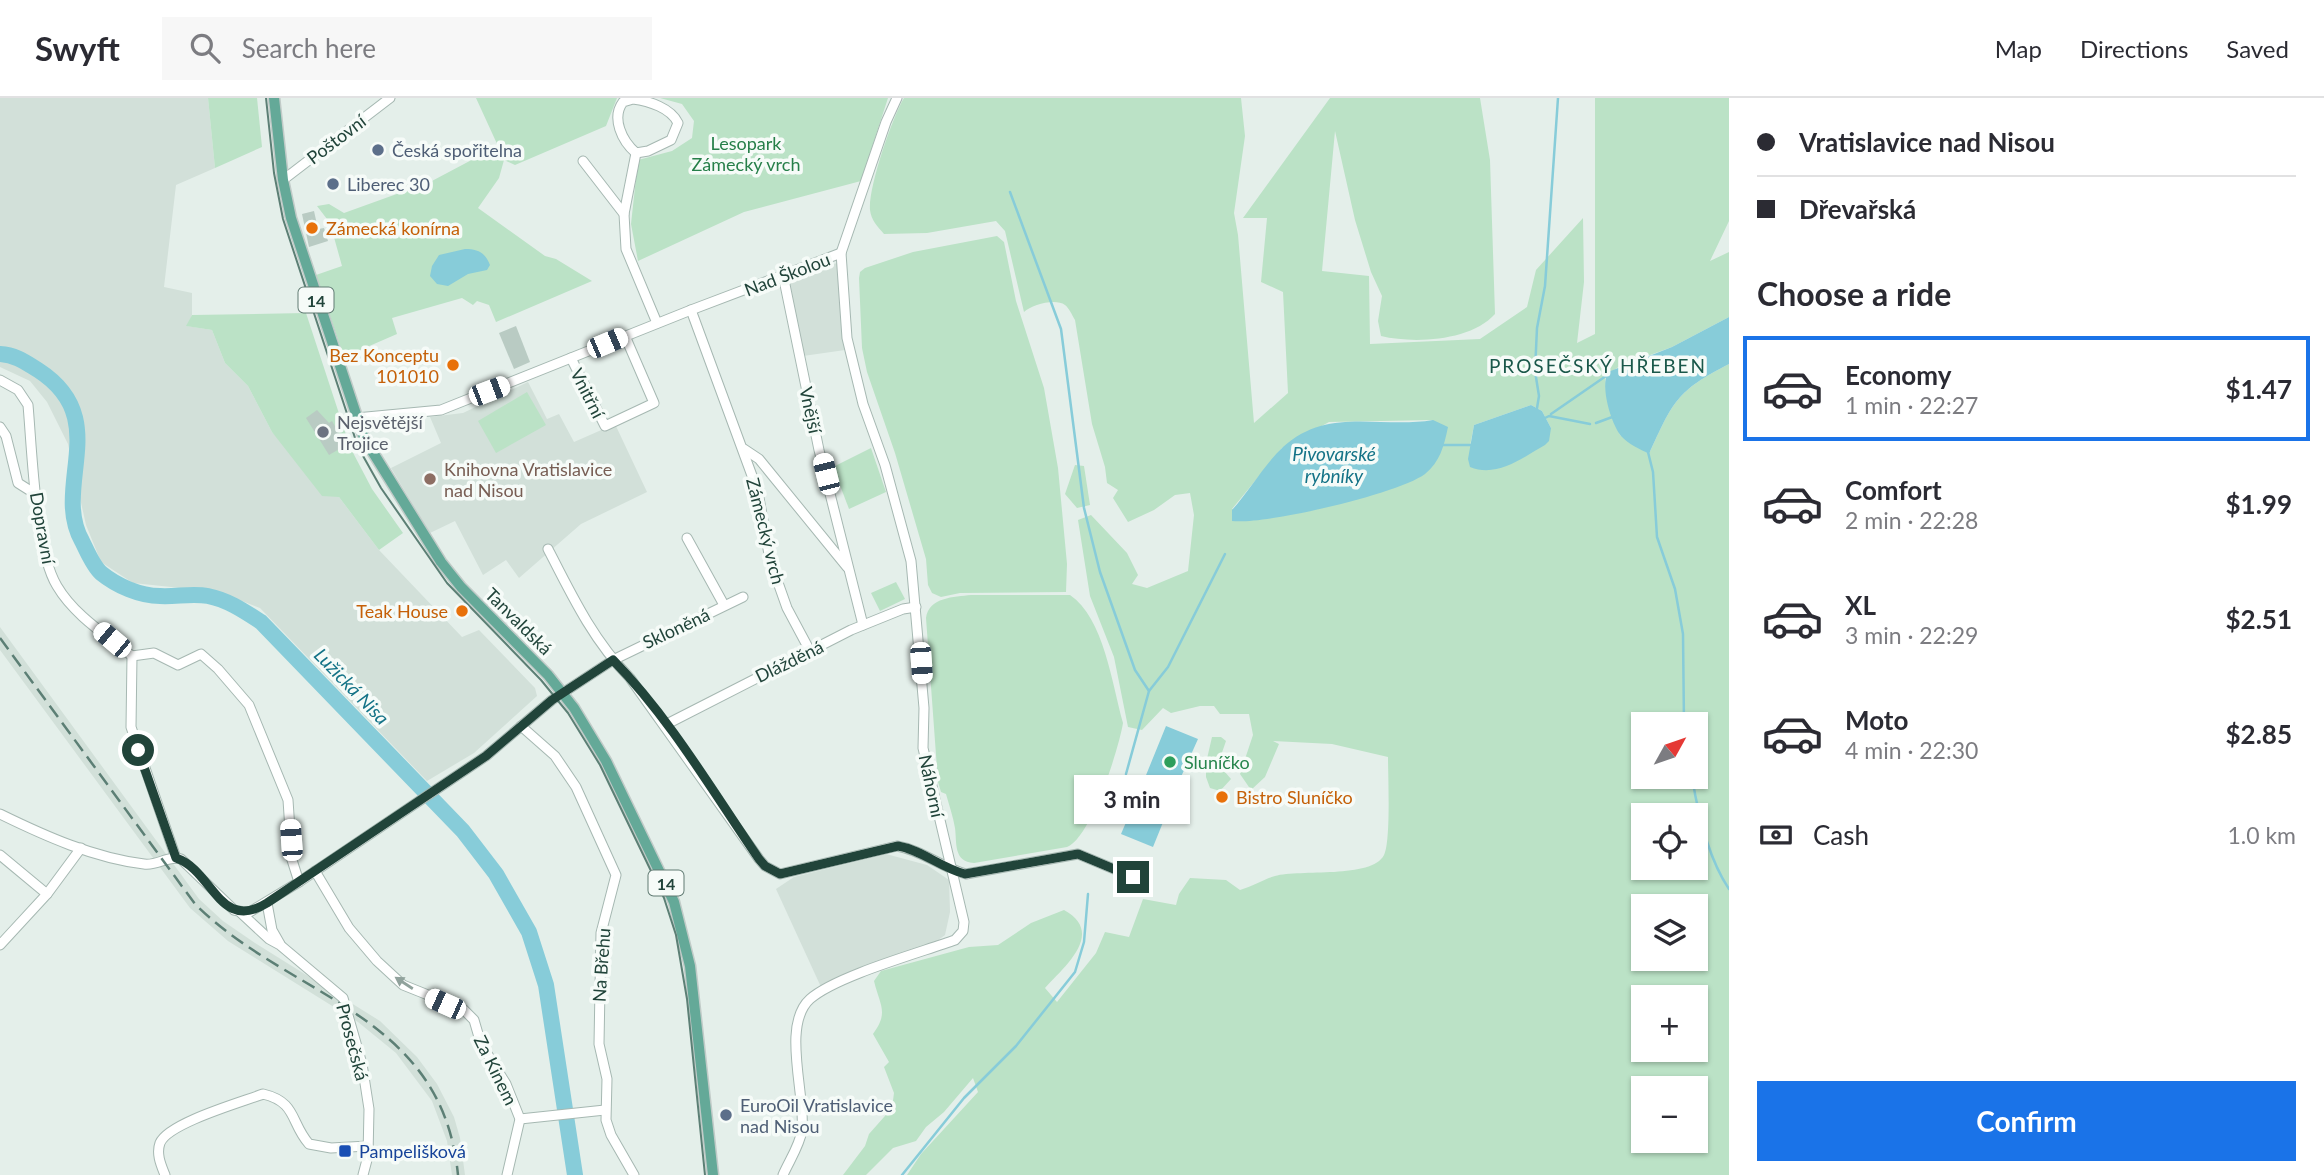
<!DOCTYPE html>
<html lang="en">
<head>
<meta charset="utf-8">
<style>
  :root { --surface:#fff; --page:#f7f7f7; --text:#2b2b33; --muted:#7c7c81; --line:#e1e1e2; --accent:#1a73e8 }
  body { margin:0; font-family:Lato,sans-serif; background:var(--page); color:var(--text); height:100vh; display:flex; flex-direction:column; font-size:26px; white-space:nowrap }
  * { box-sizing:border-box; margin:0 }
  p { font-size:23px; color:var(--muted) }
  .icon { flex:none; width:38px; height:38px; fill:none; stroke:currentColor; stroke-width:2; stroke-linecap:round; stroke-linejoin:round }
  .map { position:relative; flex:1; overflow:hidden }
  .panel { display:flex; flex-direction:column; background:var(--surface); width:595px }
  .panel>* { flex:none }
  .hud { display:grid; align-content:center; height:154px; padding:0 28px; background:var(--surface) }
  .needle { width:46px; rotate:50deg }
  .controls { position:absolute; left:1631px; top:614px; display:grid; gap:14px }
  .controls a { display:grid; place-items:center; width:77px; height:77px; border-radius:0px; background:var(--surface); box-shadow:0 2px 5px #0004; font-size:35px }
  .end { position:absolute; width:32px; height:32px; margin:-16px; border:9px solid #21443a; background:#fff; box-shadow:0 0 0 4px #fff }
  .from { border-radius:50% }
  .bubble { position:absolute; height:49px; border-radius:0px; background:var(--surface); box-shadow:0 2px 5px #0004; font-size:23px; font-weight:700; line-height:49px; text-align:center }
  .car { position:absolute; width:21px; height:42px; margin:-21px -10px; border-radius:9px; box-shadow:0 0 5px 2px #0007; background:linear-gradient(#fff 24%,#345 0 40%,#fff 0 76%,#345 0 86%,#fff 0) }
  .hud b { display:flex; align-items:center; gap:24px; height:66px; font-size:26px }
  .hud b+b { border-top:2px solid var(--line) }
  .hud i { width:18px; height:18px; background:var(--text) }
  ul { padding:0; list-style:none }
  li { display:flex; align-items:center; gap:21px; height:105px; margin:0 14px 10px; padding:0 14px; border:4px solid transparent; border-radius:0px }
  li div { flex:1 }
  li b { display:block; font-size:26px }
  li em { font-style:normal; font-weight:700 }
  li.on { border-color:var(--accent) }
  li>.icon { width:63px; height:63px; stroke-width:1.5 }
  h2 { padding:0 28px; font-size:32px; line-height:84px }
  .pay { display:flex; align-items:center; gap:18px; height:77px; padding:0 28px; font-size:26px }
  .pay p { margin-inline-start:auto }
  .button { display:flex; gap:14px; margin-top:auto; padding:14px 28px }
  .button a { flex:1; height:80px; border-radius:0px; background:var(--accent); color:#fff; font-size:28px; font-weight:700; line-height:80px; text-align:center }
  header { display:flex; align-items:center; gap:42px; box-sizing:border-box; height:98px; padding:0 35px; background:var(--surface); border-bottom:2px solid var(--line) }
  header strong { font-size:33px }
  nav { display:flex; gap:38px; margin-inline-start:auto; font-size:24px }
  .search { width:490px; height:63px; background:var(--page); display:flex; align-items:center; gap:18px; box-sizing:border-box; padding:0 24px; border-radius:0px; color:var(--muted); font-size:26px }
  main { display:flex; flex:1; min-height:0 }
  .map>svg:first-child { display:block }
  .built { fill:#d2e0d9 }
  .green { fill:#bbe2c6; fill-rule:evenodd }
  .water { fill:#87ccd9 }
  .lines { fill:none; stroke-linecap:round; stroke-linejoin:round }
  .stream { stroke:#87ccd9; stroke-width:2.5 }
  .river { stroke:#87ccd9; stroke-width:16 }
  .building { fill:#b9cbc3 }
  .minor-casing { stroke:#a6b8b2; stroke-width:11 }
  .major-casing { stroke:#c1cbc8; stroke-width:13 }
  .minor { stroke:#fff; stroke-width:9 }
  .major { stroke:#64a998; stroke-width:10 }
  .tram { stroke:#5c7f75; stroke-width:2 }
  .rail { stroke:#5c7f75; stroke-width:2.5; stroke-dasharray:14 7; stroke-linecap:butt }
  .oneway { fill:#90a29c }
  .route { stroke:#21443a; stroke-width:9 }
  .service-dot { fill:#5c6f8a; stroke:#f6fbf8; stroke-width:2.5 }
  .food-dot { fill:#e8710a; stroke:#f6fbf8; stroke-width:2.5 }
  .worship-dot { fill:#6b7280; stroke:#f6fbf8; stroke-width:2.5 }
  .education-dot { fill:#8d6e63; stroke:#f6fbf8; stroke-width:2.5 }
  .leisure-dot { fill:#2e9e5b; stroke:#f6fbf8; stroke-width:2.5 }
  .transit-dot { fill:#1a4fb4; stroke:#f6fbf8; stroke-width:2.5 }
  .labels { text-anchor:middle; dominant-baseline:central; stroke-width:7; stroke-linejoin:round; paint-order:stroke }
  .shield { fill:#f6fbf8; stroke:#617b73; stroke-width:2 }
  .shield-label { font-size:16px; font-weight:bold; fill:#21443a }
  .street-label { font-size:18px; fill:#21443a; stroke:#f6fbf8 }
  .park-label { font-size:18px; fill:#267f49; stroke:#f6fbf8 }
  .service-label { font-size:18px; fill:#4e5e75; stroke:#f6fbf8; text-anchor:start }
  .food-label { font-size:18px; fill:#c56008; stroke:#f6fbf8; text-anchor:start }
  .worship-label { font-size:18px; fill:#5b616d; stroke:#f6fbf8; text-anchor:start }
  .education-label { font-size:18px; fill:#785e54; stroke:#f6fbf8; text-anchor:start }
  .leisure-label { font-size:18px; fill:#27864d; stroke:#f6fbf8; text-anchor:start }
  .transit-label { font-size:18px; fill:#164399; stroke:#f6fbf8; text-anchor:start }
  .neighbourhood-label { font-size:19px; letter-spacing:2px; fill:#1a584a; stroke:#f6fbf8 }
  .water-label { font-size:19px; font-style:italic; fill:#147387; stroke:#f6fbf8 }
</style>
</head>
<body>
<header>
<strong>Swyft</strong>
<div class="search"><svg class="icon" aria-label="search" viewBox="0 0 24 24"><circle cx="10" cy="10" r="6"/><path d="M15 15l6 6"/></svg>Search here</div>
<nav><a>Map</a><a>Directions</a><a>Saved</a></nav>
</header>
<main>
<div class="map">
<svg width="1729" height="1077" viewBox="0 0 1729 1077">
  <rect width="100%" height="100%" fill="#e4efea"/>
  <!-- built -->
  <g class="built">
    <polygon points="0,0 208,0 215,70 176,87 164,189 192,195 192,217 187,228 212,232 225,265 248,288 272,334 339,399 379,452 462,539 479,532 535,590 537,598 474,655 427,683 260,510 219,494 133,485 101,464 86,427 68,346 47,304 30,283 0,269"/>
    <polygon points="837,165 845,252 803,258 787,179"/>
    <polygon points="528,284 547,321 559,316 574,344 615,326 647,394 581,426 519,480 506,462 483,477 455,423 430,435 391,370 441,345 430,319 463,315"/>
    <polygon points="0,529 199,801 223,823 255,845 380,923 417,959 437,986 454,1019 460,1040 465,1077 452,1077 447,1043 432,1003 396,955 358,924 228,843 190,810 0,552"/>
    <polygon points="886,756 927,767 949,782 950,814 945,837 930,848 821,889 776,791 794,779"/>
  </g>
  <!-- green -->
  <g class="green">
    <polygon points="208,0 257,0 262,49 215,70"/>
    <polygon points="476,0 617,0 606,28 515,67 504,62 499,80 478,110 545,158 556,161 592,183 496,224 489,207 477,203 473,207 462,200 392,220 397,236 344,259 316,177 342,168 330,125 317,108 329,106 344,115 430,84 498,48"/>
    <polygon points="660,0 888,0 861,83 744,114 638,163 631,126 638,62 672,53 692,40 694,23 682,6"/>
    <path d="M904 0H1241L1245 38 1234 115 1238 137 1254 325 1288 295 1283 194 1261 184 1267 120H1243L1330 0H1480L1490 62 1495 216C1471 243 1414 246 1381 238L1378 223 1382 198 1371 174 1355 122 1335 33 1322 173 1369 178 1370 246 1480 241 1527 209 1536 172 1583 120 1584 184 1577 245 1595 236V0H1729V123L1710 163 1729 154V219L1672 249 1620 268 1605 278 1608 303 1620 337 1649 356C1673 304 1676 293 1729 266V1077H907L921 1056 978 994 973 980 944 1014 926 1029 916 1043 893 1050 866 1077H843L865 1048 869 1036 892 1010 894 995 884 969 889 964 873 936C889 914 880 908 874 883L881 873 969 849 998 847 1031 825 1064 812C1106 835 1064 869 1045 890L1057 904 1096 855 1105 834 1129 839 1143 801 1176 807 1179 796 1190 780 1226 782 1240 792C1253 788 1264 781 1275 778 1300 771 1372 781 1384 757 1391 743 1388 678 1388 659L1332 646 1273 643 1279 646 1265 679 1251 692 1240 676 1253 637 1249 616H1220L1214 608H1200L1171 615 1163 610 1142 632 1128 629 1114 559 1090 498 1078 422 1091 417 1127 455 1138 477 1132 486 1147 490 1188 473 1194 417 1190 395 1175 397 1154 412 1128 424 1113 400 1118 392 1107 385 1105 369 1092 326 1075 222C1072 217 1069 210 1065 207 1055 200 1032 207 1024 214L1005 133 996 123 927 135 884 136C878 129 871 122 870 112 868 90 892 20 904 0ZM1531 307 1542 313 1551 330 1470 348 1474 327ZM1433 322 1370 397 1300 415 1232 411 1282 350 1329 324ZM1643 626H1696V679H1643ZM1643 718H1696V770H1643ZM1643 808H1696V861H1643ZM1643 900H1696V952H1643ZM1643 990H1696V1043H1643Z"/>
    <polygon points="997,138 1004,144 1016,203 1044,290 1058,370 1067,466 1066,494 960,495 941,499 932,495 928,487 926,461 895,355 867,274 862,250 859,180 860,174 865,170 913,154"/>
    <polygon points="306,215 350,349 372,391 403,435 379,452 339,399 322,398 272,334 248,288 225,265 212,232 186,228 192,217"/>
    <polygon points="527,294 546,327 496,355 478,323"/>
    <polygon points="871,350 886,394 849,411 833,369"/>
    <polygon points="1075,367 1084,368 1090,407 1077,410 1065,396"/>
    <polygon points="896,484 905,501 880,513 871,495"/>
    <path d="M971 497H1070C1104 520 1112 586 1123 625 1119 650 1091 740 1067 749L974 765C953 764 957 744 955 730 953 718 949 707 946 696L941 694 938 684 926 520C929 499 954 499 971 497Z"/>
    <polygon points="1212,639 1221,639 1226,643 1218,666 1231,681 1220,693 1210,690 1206,679 1206,665"/>
  </g>
  <!-- water -->
  <g class="water">
    <path d="M465 151C477 151 485 154 490 167L487 172 468 176 448 188 437 186 430 178 432 168 439 157Z"/>
    <path d="M1729 219V266C1676 293 1673 304 1649 356 1640 351 1628 346 1621 338 1611 325 1600 289 1608 274L1672 249Z"/>
    <path d="M1531 307 1542 313 1551 330 1549 343 1545 347C1522 360 1497 380 1470 369L1468 361 1474 327Z"/>
    <path d="M1433 322 1448 329C1444 348 1440 364 1425 376 1398 396 1265 427 1232 423V412C1250 392 1264 367 1283 349 1328 308 1380 331 1433 322Z"/>
    <polygon points="1166,628 1198,641 1172,699 1163,695 1163,691 1142,687"/>
    <polygon points="1139,694 1170,707 1153,749 1121,736"/>
  </g>
  <g class="lines">
    <!-- stream -->
    <g class="stream">
      <polyline points="1010,94 1061,231 1084,410 1100,474 1135,572 1149,593"/>
      <polyline points="1537,310 1539,298 1535,273 1537,230 1545,188 1558,0"/>
      <polyline points="1551,316 1606,278"/>
      <polyline points="1543,321 1549,318 1590,326"/>
      <polyline points="1596,325 1615,318"/>
      <polyline points="1443,347 1472,347"/>
      <polyline points="1648,354 1653,374 1657,439 1675,491 1683,536 1684,626"/>
      <polyline points="1126,676 1149,593 1168,569 1225,456"/>
      <path d="M1692 679C1698 716 1708 760 1729 791"/>
      <polyline points="902,1077 964,1000 1016,948 1075,874 1084,844 1088,796"/>
    </g>
    <!-- river -->
    <path class="river" d="M0 256C16 257 25 264 38 272 114 321 51 388 82 443 87 453 93 468 101 475 117 488 140 498 160 498 176 499 192 495 208 498 228 502 244 513 261 524L463 733 496 776 529 834 546 887 575 1077"/>
  </g>
  <!-- building -->
  <g class="building">
    <polygon points="314,113 318,131 324,130 328,143 309,149 302,116"/>
    <polygon points="516,228 530,264 514,271 499,235"/>
    <polygon points="317,312 329,325 332,323 343,342 338,345 341,350 329,357 306,320"/>
  </g>
  <g class="lines">
    <defs>
      <g id="minor">
        <path d="M633 1C649 3 671 10 678 25L671 42 648 53 636 55C622 43 611 20 623 4Z"/>
        <polyline points="583,63 624,116 626,151 657,225"/>
        <polyline points="283,82 390,0"/>
        <polyline points="624,116 636,55"/>
        <polyline points="783,177 819,352 863,527"/>
        <polyline points="691,212 758,394 770,462 787,510 810,553"/>
        <polyline points="571,260 605,328 654,305 625,238"/>
        <path d="M0 282 18 292 28 307C32 351 35 452 57 488 74 517 106 537 132 558"/>
        <polyline points="356,320 441,312 691,212 841,155"/>
        <polyline points="0,329 6,338 18,385 37,397"/>
        <polyline points="744,351 759,361 847,469"/>
        <polyline points="687,440 724,507"/>
        <path d="M548 451C572 498 593 542 630 580L759 761 765 768 780 776 897 748C922 752 942 770 966 776L1078 756 1133 779"/>
        <polyline points="132,558 154,555 178,567 201,556 218,571 249,607 288,702 292,762 299,784"/>
        <polyline points="132,558 131,629 176,760"/>
        <polyline points="665,627 851,532 903,511 916,509"/>
        <polyline points="521,628 555,658 576,689 616,777 601,835 599,946 607,981 606,1022 611,1037 634,1077"/>
        <path d="M0 716C45 738 94 760 144 766 158 768 168 757 181 761L234 812 248 815 299 784 486 658 552 602 613 562 743 499"/>
        <polyline points="0,757 47,796"/>
        <polyline points="315,773 349,830 377,863 403,887 463,911 474,922 481,946 506,986 520,1021 507,1077"/>
        <polyline points="267,805 272,832 280,846"/>
        <polyline points="241,815 269,841 280,847 343,900 362,966 369,1011 368,1058 363,1077"/>
        <polyline points="0,847 47,796 81,750"/>
        <polyline points="520,1021 605,1012"/>
        <path d="M165 1077C161 1067 156 1056 160 1045 168 1025 242 1004 263 996 297 1004 290 1024 309 1046L331 1050 368 1048"/>
        <path d="M783 1077C789 1063 800 1047 802 1032 806 998 781 927 810 901 836 878 919 855 955 842L963 833 964 824 923 650 924 610 911 463 885 367 863 306 847 240 841 155 886 24 897 0"/>
      </g>
      <polyline id="major" points="274,0 283,82 291,120 364,340 441,464 461,489 548,577 574,610 606,663 674,804 690,868 713,1077"/>
    </defs>
    <!-- minor casing -->
    <use href="#minor" class="minor-casing"/>
    <!-- major casing -->
    <use href="#major" class="major-casing"/>
    <!-- minor -->
    <use href="#minor" class="minor"/>
    <!-- major -->
    <use href="#major" class="major"/>
    <!-- tram -->
    <polyline class="tram" points="266,0 274,75 283,121 358,349 381,390 447,485 541,582 568,615 600,667 664,800 676,837 687,901 705,1077"/>
    <!-- rail -->
    <path class="rail" d="M0 540 195 806C292 902 442 914 458 1077"/>
  </g>
  <!-- one-way arrows -->
  <defs><path id="oneway-solid" d="M-6-.8H1V-3.2L6.5 0L1 3.2V.8H-6Z" transform="scale(1.75)"/></defs>
  <use class="oneway" href="#oneway-solid" transform="translate(404 885) rotate(-147)"/>
  <g class="lines">
    <!-- route -->
    <path class="route" d="M138 652 176 760C213 772 219 835 267 805L486 658 552 602 613 562C670 620 713 694 759 761L765 768 780 776 898 748C922 752 941 770 965 776L1078 756 1133 779"/>
  </g>
  <!-- markers -->
  <g class="service-dot">
    <circle cx="378" cy="52" r="7"/>
    <circle cx="333" cy="86" r="7"/>
    <circle cx="726" cy="1017" r="7"/>
  </g>
  <g class="food-dot">
    <circle cx="312" cy="130" r="7"/>
    <circle cx="453" cy="267" r="7"/>
    <circle cx="462" cy="513" r="7"/>
    <circle cx="1222" cy="699" r="7"/>
  </g>
  <circle class="worship-dot" cx="323" cy="334" r="7"/>
  <circle class="education-dot" cx="430" cy="381" r="7"/>
  <circle class="leisure-dot" cx="1170" cy="664" r="7"/>
  <rect class="transit-dot" x="338" y="1046" width="14" height="14" rx="3.5"/>
  <g class="labels">
    <!-- shield labels -->
    <g class="shield">
      <rect x="298.5" y="189.5" width="35" height="25" rx="5"/>
      <rect x="648.5" y="772.5" width="35" height="25" rx="5"/>
    </g>
    <g class="shield-label">
      <text x="316" y="202">14</text>
      <text x="666" y="785">14</text>
    </g>
    <!-- street labels -->
    <g class="street-label">
      <text transform="translate(336 41) rotate(-37)">Poštovní</text>
      <text transform="translate(787 176) rotate(-21)">Nad Školou</text>
      <text transform="translate(588 295) rotate(63)">Vnitřní</text>
      <text transform="translate(811 312) rotate(78)">Vnější</text>
      <text transform="translate(43 430) rotate(80)">Dopravní</text>
      <text transform="translate(766 433) rotate(76)">Zámecký vrch</text>
      <text transform="translate(519 523) rotate(45)">Tanvaldská</text>
      <text transform="translate(676 530) rotate(-25)">Skloněná</text>
      <text transform="translate(789 563) rotate(-26)">Dlážděná</text>
      <text transform="translate(932 688) rotate(78)">Náhorní</text>
      <text transform="translate(601 867) rotate(-86)">Na Břehu</text>
      <text transform="translate(353 944) rotate(75)">Prosečská</text>
      <text transform="translate(496 972) rotate(64)">Za Kinem</text>
    </g>
    <!-- park labels -->
    <g class="park-label">
      <text x="746" y="45">Lesopark<tspan x="746" dy="21">Zámecký vrch</tspan></text>
    </g>
    <!-- service labels -->
    <g class="service-label">
      <text x="392" y="52">Česká spořitelna</text>
      <text x="347" y="86">Liberec 30</text>
      <text x="740" y="1007">EuroOil Vratislavice<tspan x="740" dy="21">nad Nisou</tspan></text>
    </g>
    <!-- food labels -->
    <g class="food-label">
      <text x="326" y="130">Zámecká konírna</text>
      <text x="439" y="257" text-anchor="end">Bez Konceptu<tspan x="439" dy="21">101010</tspan></text>
      <text x="448" y="513" text-anchor="end">Teak House</text>
      <text x="1236" y="699">Bistro Sluníčko</text>
    </g>
    <!-- worship labels -->
    <g class="worship-label">
      <text x="337" y="324">Nejsvětější<tspan x="337" dy="21">Trojice</tspan></text>
    </g>
    <!-- education labels -->
    <g class="education-label">
      <text x="444" y="371">Knihovna Vratislavice<tspan x="444" dy="21">nad Nisou</tspan></text>
    </g>
    <!-- leisure labels -->
    <g class="leisure-label">
      <text x="1184" y="664">Sluníčko</text>
    </g>
    <!-- transit labels -->
    <g class="transit-label">
      <text x="359" y="1053">Pampelišková</text>
    </g>
    <!-- neighbourhood labels -->
    <g class="neighbourhood-label">
      <text x="1598" y="267">PROSEČSKÝ HŘEBEN</text>
    </g>
    <!-- water labels -->
    <g class="water-label">
      <text x="1334" y="355">Pivovarské<tspan x="1334" dy="22">rybníky</tspan></text>
      <text transform="translate(352 588) rotate(46)">Lužická Nisa</text>
    </g>
  </g>
</svg>
<div class="controls">
<a><svg class="needle" viewBox="-14 -14 28 28"><path d="M0-13l5 13h-10z" fill="#e53935"/><path d="M0 13l5-13h-10z" fill="#7c7c81"/></svg></a>
<a><svg class="icon" aria-label="locate" viewBox="0 0 24 24"><circle cx="12" cy="12" r="6"/><path d="M12 2v4M12 18v4M2 12h4M18 12h4"/></svg></a>
<a><svg class="icon" aria-label="layers" viewBox="0 0 24 24"><path d="M12 4l9 5-9 5-9-5zM3 14l9 5 9-5"/></svg></a>
<a>+</a>
<a>−</a>
</div>
<i class="end from" style="left:138px;top:652px"></i>
<i class="end" style="left:1133px;top:779px"></i>
<div class="bubble" style="left:1074px;top:677px;width:116px">3 min</div>
<i class="car" style="left:607px;top:245px;rotate:67deg"></i>
<i class="car" style="left:489px;top:293px;rotate:69deg"></i>
<i class="car" style="left:826px;top:376px;rotate:346deg"></i>
<i class="car" style="left:112px;top:542px;rotate:310deg"></i>
<i class="car" style="left:921px;top:565px;rotate:176deg"></i>
<i class="car" style="left:291px;top:742px;rotate:356deg"></i>
<i class="car" style="left:445px;top:906px;rotate:294deg"></i>
</div>
<section class="panel">
<div class="hud">
<b><i class="from"></i>Vratislavice nad Nisou</b>
<b><i></i>Dřevařská</b>
</div>
<h2>Choose a ride</h2>
<ul>
<li class="on"><svg class="icon" aria-label="car" viewBox="0 0 24 24"><path d="M5 17H2v-5l4-1 3-4h7l3 4 3 1v5h-3M9 17h6M6 11h13"/><circle cx="7" cy="17" r="2"/><circle cx="17" cy="17" r="2"/></svg><div><b>Economy</b><p>1 min · 22:27</p></div><em>$1.47</em></li>
<li><svg class="icon" aria-label="car" viewBox="0 0 24 24"><path d="M5 17H2v-5l4-1 3-4h7l3 4 3 1v5h-3M9 17h6M6 11h13"/><circle cx="7" cy="17" r="2"/><circle cx="17" cy="17" r="2"/></svg><div><b>Comfort</b><p>2 min · 22:28</p></div><em>$1.99</em></li>
<li><svg class="icon" aria-label="car" viewBox="0 0 24 24"><path d="M5 17H2v-5l4-1 3-4h7l3 4 3 1v5h-3M9 17h6M6 11h13"/><circle cx="7" cy="17" r="2"/><circle cx="17" cy="17" r="2"/></svg><div><b>XL</b><p>3 min · 22:29</p></div><em>$2.51</em></li>
<li><svg class="icon" aria-label="car" viewBox="0 0 24 24"><path d="M5 17H2v-5l4-1 3-4h7l3 4 3 1v5h-3M9 17h6M6 11h13"/><circle cx="7" cy="17" r="2"/><circle cx="17" cy="17" r="2"/></svg><div><b>Moto</b><p>4 min · 22:30</p></div><em>$2.85</em></li>
</ul>
<div class="pay"><svg class="icon" aria-label="cash" viewBox="0 0 24 24"><path d="M3 7h18v10H3z"/><circle cx="12" cy="12" r="2"/></svg>Cash<p>1.0 km</p></div>
<div class="button"><a>Confirm</a></div>
</section>
</main>
</body>
</html>
